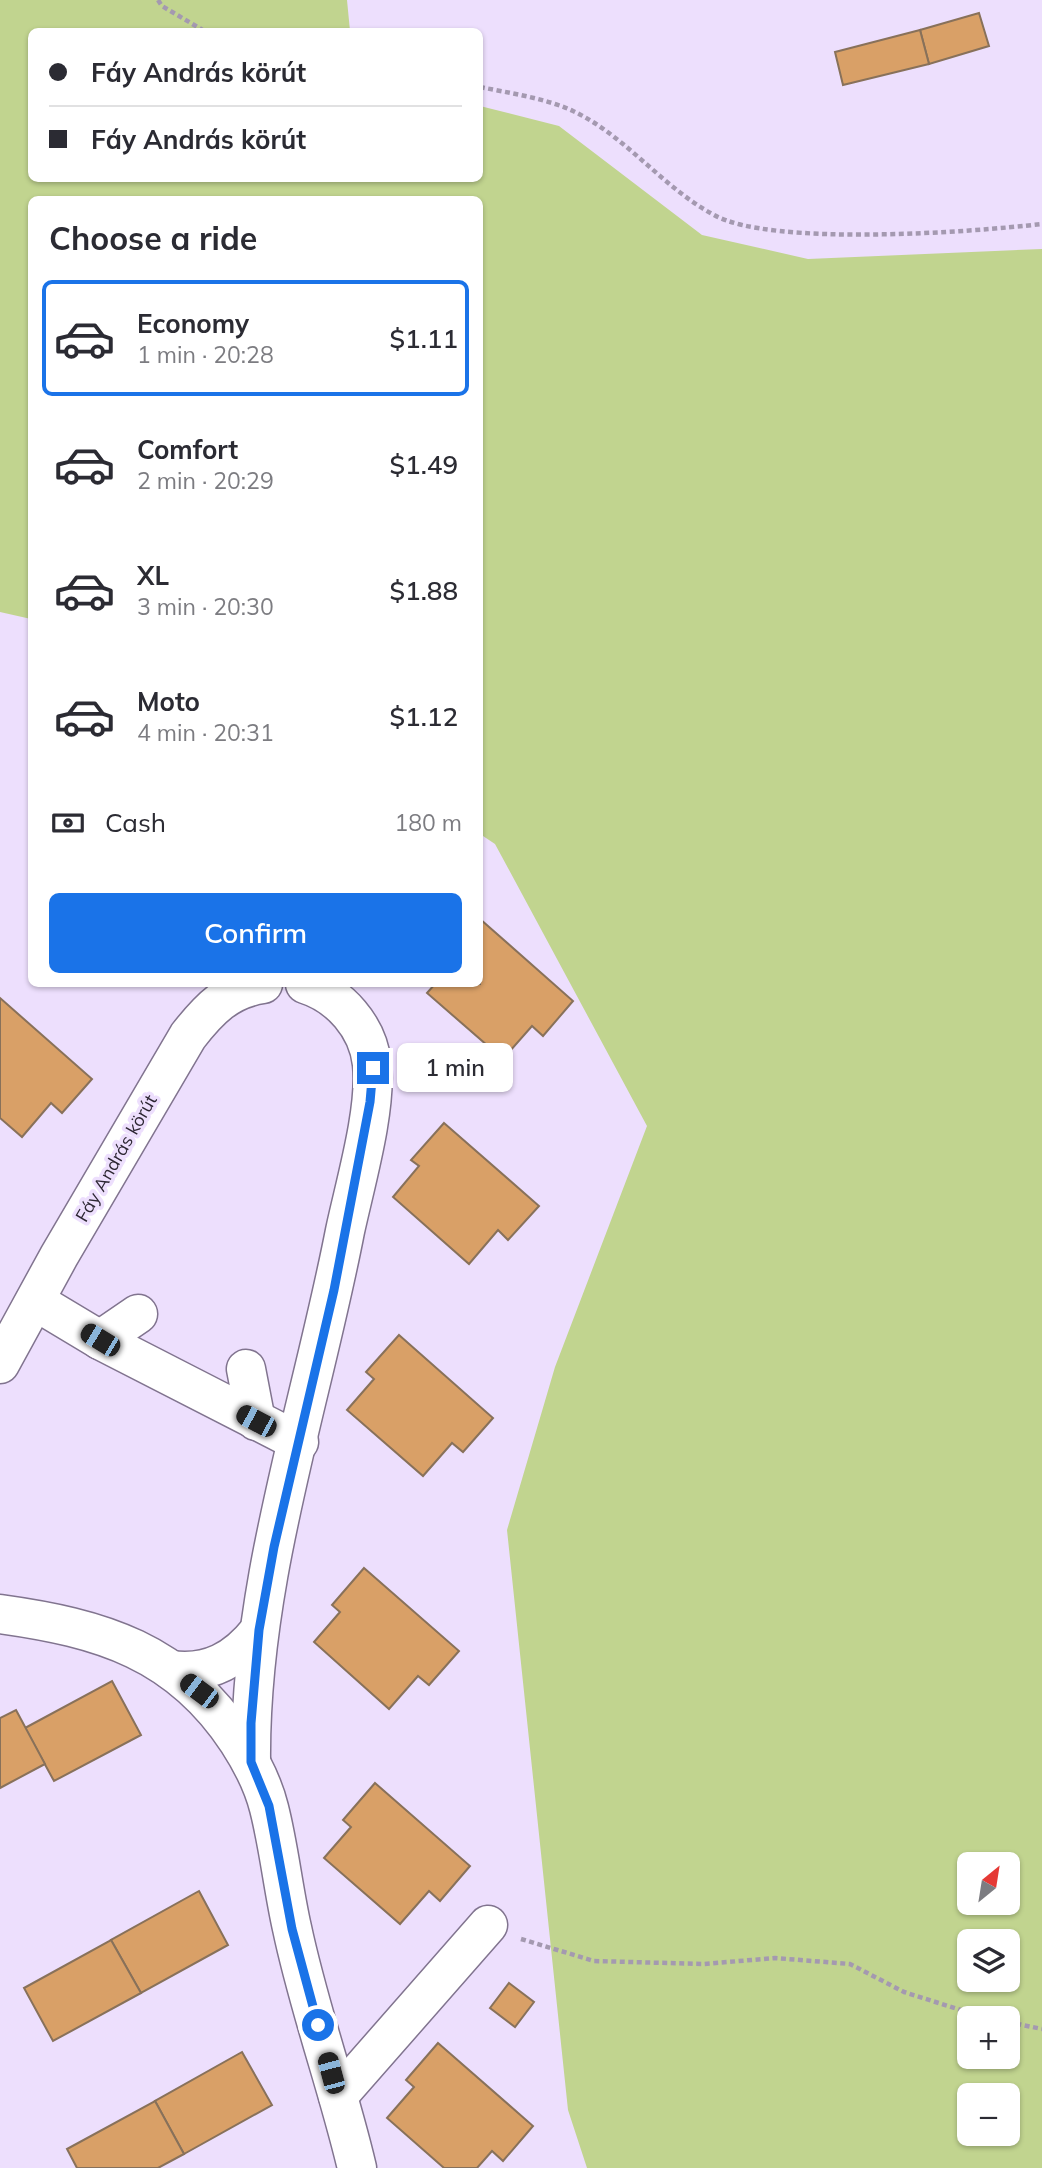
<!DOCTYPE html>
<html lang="en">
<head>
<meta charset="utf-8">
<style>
  :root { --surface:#fff; --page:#f7f7f7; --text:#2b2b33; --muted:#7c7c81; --line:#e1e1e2; --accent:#1a73e8 }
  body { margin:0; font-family:Mulish,sans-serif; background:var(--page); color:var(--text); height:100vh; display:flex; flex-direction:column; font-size:26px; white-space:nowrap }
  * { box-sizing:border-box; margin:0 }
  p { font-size:23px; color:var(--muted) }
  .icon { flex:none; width:38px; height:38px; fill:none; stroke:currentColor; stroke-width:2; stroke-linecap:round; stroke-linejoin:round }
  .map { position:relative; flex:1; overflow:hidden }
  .details { position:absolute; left:28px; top:196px; width:455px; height:791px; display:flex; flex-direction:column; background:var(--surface); border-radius:10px; box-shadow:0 2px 5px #0004 }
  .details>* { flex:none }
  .top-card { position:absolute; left:28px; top:28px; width:455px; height:154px; border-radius:10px; box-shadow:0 2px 5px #0004; display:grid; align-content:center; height:154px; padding:0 21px; background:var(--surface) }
  .needle { width:46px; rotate:30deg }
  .buttons { position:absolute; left:957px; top:1852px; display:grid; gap:14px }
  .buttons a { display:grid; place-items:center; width:63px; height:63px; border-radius:10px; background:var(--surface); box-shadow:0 2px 5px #0004; font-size:35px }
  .end { position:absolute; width:32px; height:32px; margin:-16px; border:9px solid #1a73e8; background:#fff; box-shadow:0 0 0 4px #fff }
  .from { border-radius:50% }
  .bubble { position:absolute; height:49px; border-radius:10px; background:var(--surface); box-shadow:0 2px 5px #0004; font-size:23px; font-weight:600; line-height:49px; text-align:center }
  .car { position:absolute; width:21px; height:42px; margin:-21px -10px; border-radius:9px; box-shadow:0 0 5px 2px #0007; background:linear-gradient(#222 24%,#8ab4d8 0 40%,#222 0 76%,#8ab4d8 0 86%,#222 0) }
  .top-card b { display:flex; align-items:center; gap:24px; height:66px; font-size:26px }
  .top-card b+b { border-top:2px solid var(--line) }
  .top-card i { width:18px; height:18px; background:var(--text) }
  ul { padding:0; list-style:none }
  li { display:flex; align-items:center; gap:21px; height:116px; margin:0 14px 10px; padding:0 7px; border:4px solid transparent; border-radius:10px }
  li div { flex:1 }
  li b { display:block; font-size:26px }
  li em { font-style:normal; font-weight:600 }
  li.active { border-color:var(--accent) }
  li>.icon { width:63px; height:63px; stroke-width:1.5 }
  h2 { padding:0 21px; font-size:32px; line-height:84px }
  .pay { display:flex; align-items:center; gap:18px; height:77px; padding:0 21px; font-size:26px }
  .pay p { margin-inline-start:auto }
  .button { display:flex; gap:14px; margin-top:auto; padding:14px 21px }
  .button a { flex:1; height:80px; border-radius:10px; background:var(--accent); color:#fff; font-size:28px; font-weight:600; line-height:80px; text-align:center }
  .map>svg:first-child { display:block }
  .green { fill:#c1d48f; fill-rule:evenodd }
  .building { fill:#d9a067; stroke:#88715a; stroke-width:2 }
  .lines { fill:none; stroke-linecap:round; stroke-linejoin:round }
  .minor-casing { stroke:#81748f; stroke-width:41 }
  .path { stroke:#a499b0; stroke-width:4.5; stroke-dasharray:5 3.5; stroke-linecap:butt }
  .minor { stroke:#fff; stroke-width:38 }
  .route { stroke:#1a73e8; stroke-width:9 }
  .labels { text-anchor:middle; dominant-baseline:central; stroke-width:7; stroke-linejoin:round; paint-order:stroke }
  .street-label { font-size:18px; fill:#2d2733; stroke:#eddffd }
</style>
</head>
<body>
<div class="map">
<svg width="1042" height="2168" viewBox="0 0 1042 2168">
  <rect width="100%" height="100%" fill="#eddffd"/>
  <!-- green -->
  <path class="green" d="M0 0H347L350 31 32 32V178H480V106L559 126 702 235 808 259 1042 249V2168H587L568 2110 507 1530 555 1367 647 1126 495 844 480 834V200H32L31 619 0 612ZM970 1864H1008V1902H970ZM970 1941H1008V1979H970ZM970 2018H1008V2056H970ZM970 2095H1008V2133H970Z"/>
  <!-- building -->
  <g class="building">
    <polygon points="979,13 989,46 929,64 920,30"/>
    <polygon points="920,30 929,64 843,85 835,52"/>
    <polygon points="480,919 573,1001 543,1036 532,1026 503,1059 427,993 435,984 480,984"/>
    <polygon points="0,998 92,1079 62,1113 51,1103 22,1137 0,1118"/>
    <polygon points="444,1123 539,1206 508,1240 498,1230 469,1264 393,1197 419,1166 411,1160"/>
    <polygon points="399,1335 493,1418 463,1452 452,1443 423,1476 347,1410 374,1379 366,1372"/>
    <polygon points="364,1568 459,1651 429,1685 418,1676 389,1709 314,1642 340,1612 332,1605"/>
    <polygon points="112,1681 141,1735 54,1781 25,1728"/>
    <polygon points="16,1710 45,1764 0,1788 0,1718"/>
    <polygon points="375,1783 470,1866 440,1901 429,1891 400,1924 324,1858 351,1827 343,1820"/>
    <polygon points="199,1891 228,1945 141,1993 111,1940"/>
    <polygon points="111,1940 141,1993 53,2041 24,1988"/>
    <polygon points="509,1983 534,2002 515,2027 490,2008"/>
    <polygon points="438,2043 533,2126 503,2161 492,2151 477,2168 444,2168 387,2118 414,2087 406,2080"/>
    <polygon points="242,2052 272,2105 184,2154 155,2101"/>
    <polygon points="155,2101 184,2154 158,2168 77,2168 67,2149"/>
  </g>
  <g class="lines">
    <defs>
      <g id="minor">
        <polyline points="35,1301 100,1340 299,1442"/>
        <polyline points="100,1340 138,1314"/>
        <path d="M0 1364 59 1256 188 1036C209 1009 228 989 263 984"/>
        <polyline points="246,1369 256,1421"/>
        <path d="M0 1614C101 1628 179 1651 238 1741 251 1761 263 1784 269 1808 279 1847 283 1888 292 1928 309 2009 338 2087 357 2168"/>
        <path d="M171 1670C209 1675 236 1660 259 1631"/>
        <path d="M251 1762C249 1582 311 1406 345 1231 355 1184 377 1110 372 1064 368 1027 340 995 305 984"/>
        <polyline points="338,2096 488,1925"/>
      </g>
    </defs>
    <!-- minor casing -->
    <use href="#minor" class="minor-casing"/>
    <!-- path -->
    <g class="path">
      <polyline points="158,0 162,6 206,32"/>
      <path d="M480 87C509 93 545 98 573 111 626 136 662 187 714 215 772 247 972 232 1042 224"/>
      <polyline points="521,1939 594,1961 704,1964 775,1958 850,1964 904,1992 986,2018"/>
      <polyline points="1008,2022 1042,2029"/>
    </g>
    <!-- minor -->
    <use href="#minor" class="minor"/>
  </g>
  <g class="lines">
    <!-- route -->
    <polyline class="route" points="318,2025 292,1929 269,1806 251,1762 251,1723 259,1630 274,1547 334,1290 370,1102 373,1068"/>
  </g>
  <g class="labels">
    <!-- street labels -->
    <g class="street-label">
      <text transform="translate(116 1158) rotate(-60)">Fáy András körút</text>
    </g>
  </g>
</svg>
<div class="buttons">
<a><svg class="needle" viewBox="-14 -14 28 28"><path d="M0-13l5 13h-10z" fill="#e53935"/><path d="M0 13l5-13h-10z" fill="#7c7c81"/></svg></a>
<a><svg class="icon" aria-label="layers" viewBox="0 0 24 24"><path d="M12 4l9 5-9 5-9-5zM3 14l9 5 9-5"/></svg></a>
<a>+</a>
<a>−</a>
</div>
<i class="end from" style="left:318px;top:2025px"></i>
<i class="end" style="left:373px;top:1068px"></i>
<div class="bubble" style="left:397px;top:1043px;width:116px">1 min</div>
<i class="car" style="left:100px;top:1340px;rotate:301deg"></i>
<i class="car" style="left:256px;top:1421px;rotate:298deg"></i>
<i class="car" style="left:199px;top:1691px;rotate:307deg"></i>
<i class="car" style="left:331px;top:2073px;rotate:345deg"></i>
<div class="top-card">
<b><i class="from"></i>Fáy András körút</b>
<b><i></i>Fáy András körút</b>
</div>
<section class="details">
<h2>Choose a ride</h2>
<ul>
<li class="active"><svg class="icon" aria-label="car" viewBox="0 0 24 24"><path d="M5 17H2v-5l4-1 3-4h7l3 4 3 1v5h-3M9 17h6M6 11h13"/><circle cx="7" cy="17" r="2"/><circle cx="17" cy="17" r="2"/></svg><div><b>Economy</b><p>1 min · 20:28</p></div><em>$1.11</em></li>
<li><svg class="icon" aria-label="car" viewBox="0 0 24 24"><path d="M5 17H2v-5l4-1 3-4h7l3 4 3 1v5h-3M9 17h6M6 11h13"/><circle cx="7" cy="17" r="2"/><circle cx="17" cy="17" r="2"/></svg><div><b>Comfort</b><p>2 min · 20:29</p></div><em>$1.49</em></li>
<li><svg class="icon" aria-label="car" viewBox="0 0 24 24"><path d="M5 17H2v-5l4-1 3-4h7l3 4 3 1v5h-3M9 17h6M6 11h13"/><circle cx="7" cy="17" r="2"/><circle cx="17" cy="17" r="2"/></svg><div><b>XL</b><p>3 min · 20:30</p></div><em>$1.88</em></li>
<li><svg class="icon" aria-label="car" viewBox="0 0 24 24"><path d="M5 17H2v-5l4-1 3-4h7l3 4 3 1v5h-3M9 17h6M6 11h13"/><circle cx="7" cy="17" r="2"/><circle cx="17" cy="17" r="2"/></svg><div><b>Moto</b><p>4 min · 20:31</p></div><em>$1.12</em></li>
</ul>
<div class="pay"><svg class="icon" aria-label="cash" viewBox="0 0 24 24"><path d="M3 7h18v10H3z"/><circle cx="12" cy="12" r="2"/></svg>Cash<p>180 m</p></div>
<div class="button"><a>Confirm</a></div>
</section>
</div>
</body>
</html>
